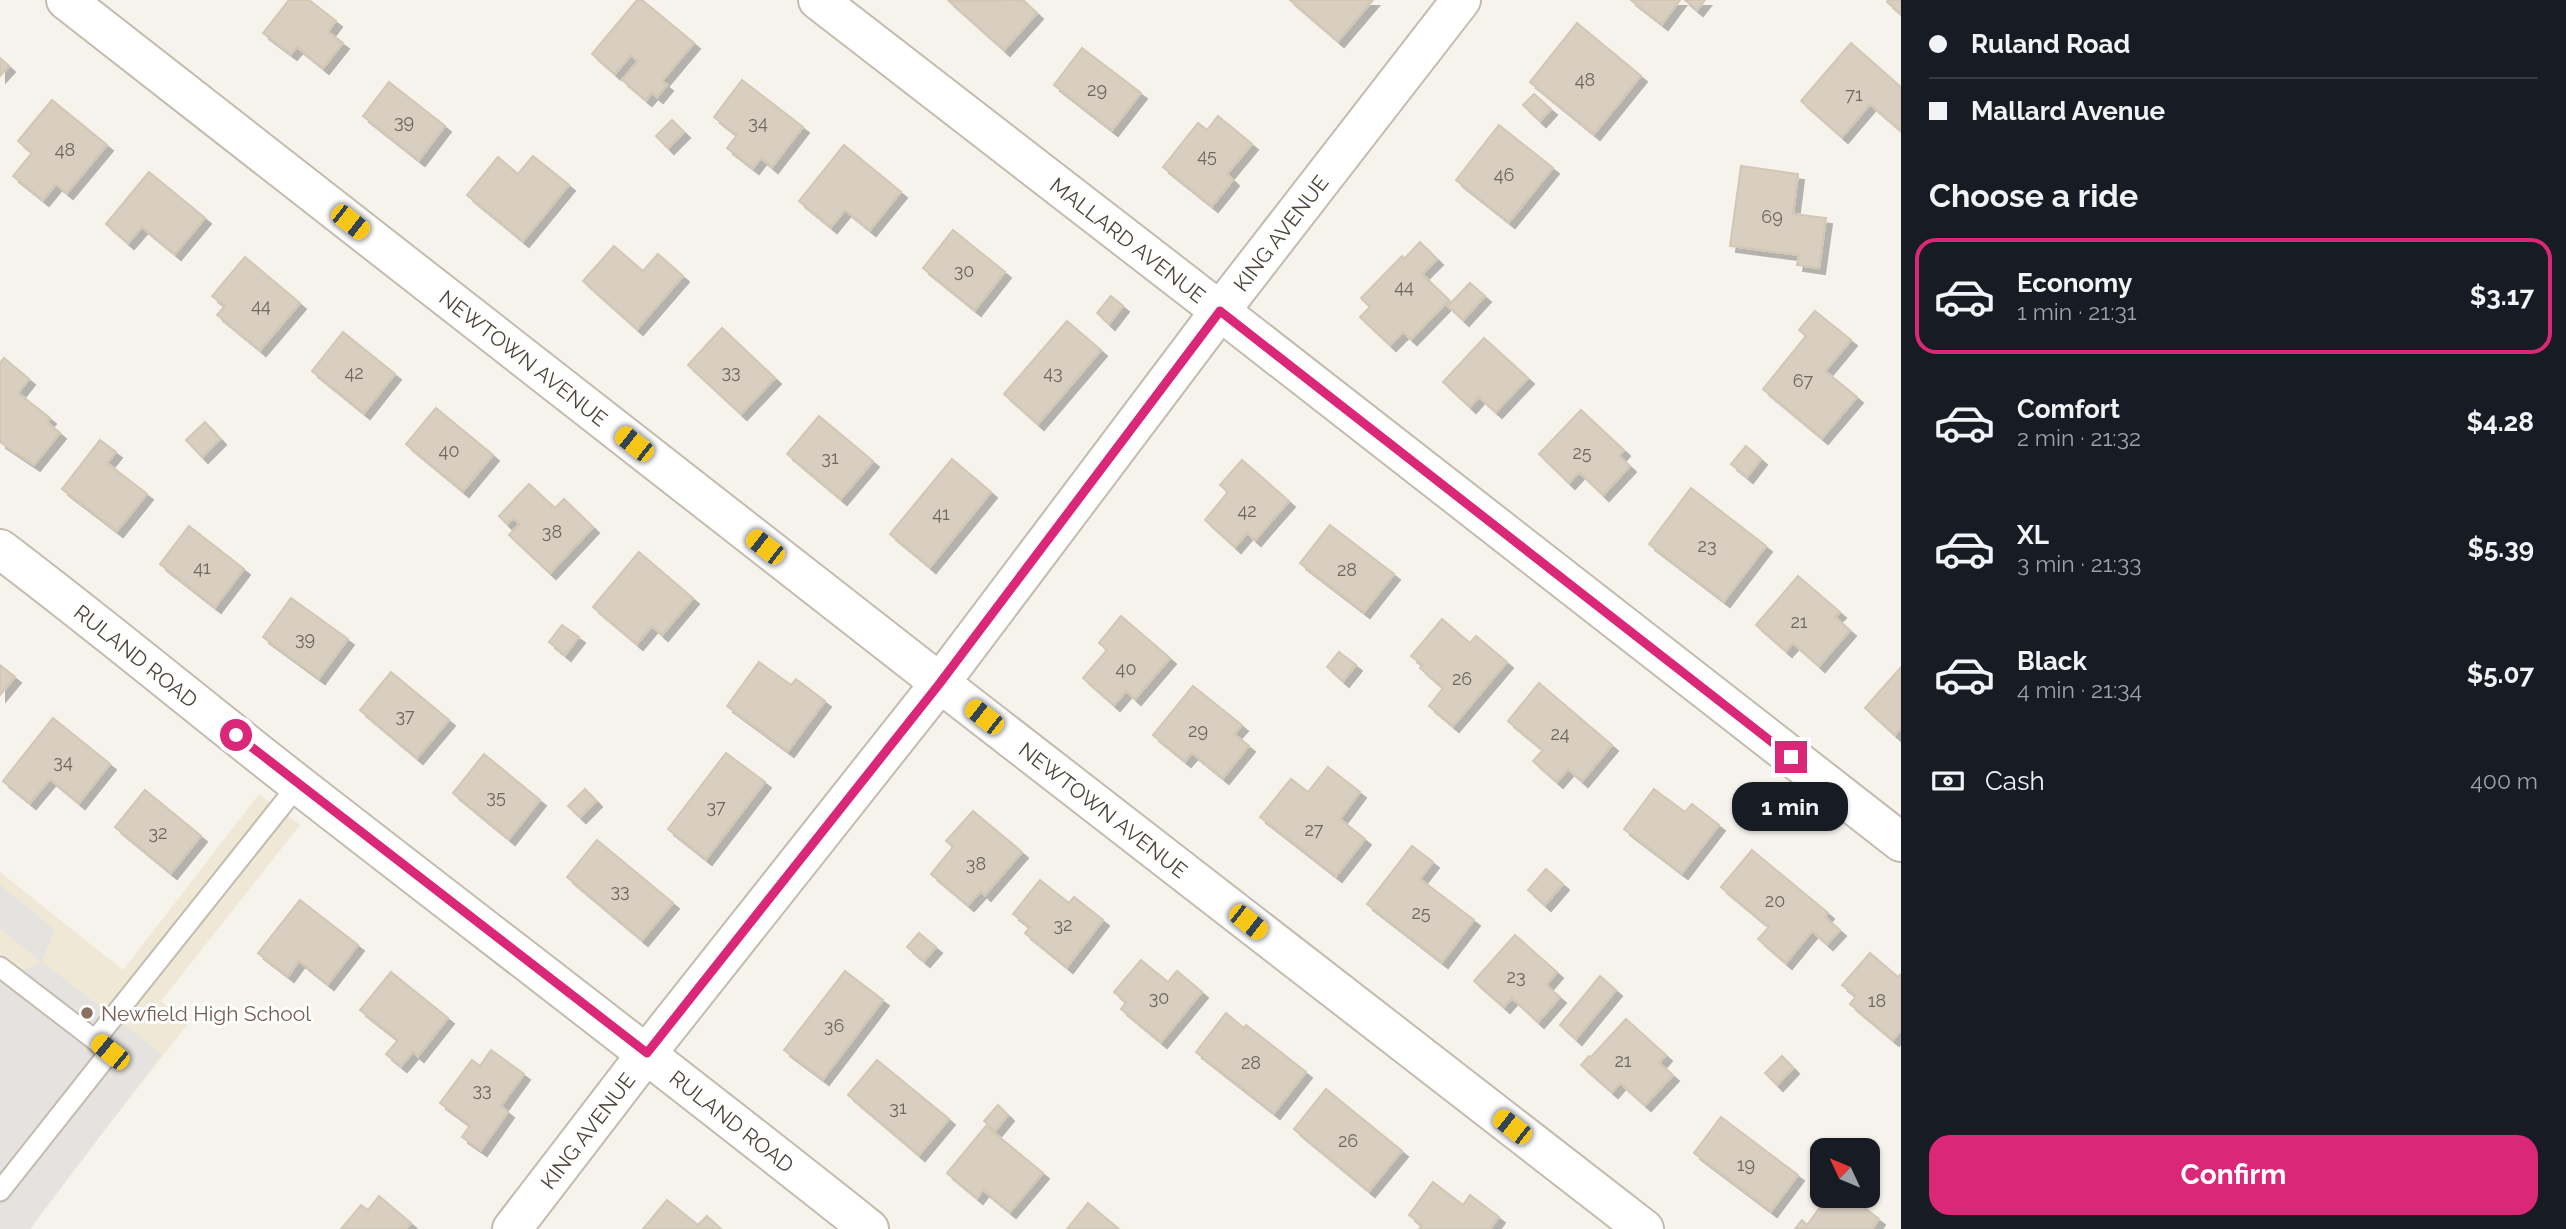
<!DOCTYPE html>
<html lang="en">
<head>
<meta charset="utf-8">
<style>
  :root { --surface:#171b24; --page:#242831; --text:#f1f3f6; --muted:#9ea1a6; --line:#363941; --accent:#db2777 }
  body { margin:0; font-family:Raleway,sans-serif; background:var(--page); color:var(--text); height:100vh; display:flex; flex-direction:column; font-size:26px; white-space:nowrap }
  * { box-sizing:border-box; margin:0 }
  p { font-size:23px; color:var(--muted) }
  .icon { flex:none; width:38px; height:38px; fill:none; stroke:currentColor; stroke-width:2; stroke-linecap:round; stroke-linejoin:round }
  .map { position:relative; flex:1; overflow:hidden }
  .details { display:flex; flex-direction:column; background:var(--surface); width:665px }
  .details>* { flex:none }
  .banner { display:grid; align-content:center; height:154px; padding:0 28px; background:var(--surface) }
  .needle { width:46px; rotate:314deg }
  .controls { position:absolute; left:1810px; top:1138px; display:grid; gap:14px }
  .controls a { display:grid; place-items:center; width:70px; height:70px; border-radius:14px; background:var(--surface); box-shadow:0 2px 5px #0004; font-size:35px }
  .end { position:absolute; width:32px; height:32px; margin:-16px; border:9px solid #db2777; background:#fff; box-shadow:0 0 0 4px #fff }
  .from { border-radius:50% }
  .bubble { position:absolute; height:49px; border-radius:21px; background:var(--surface); box-shadow:0 2px 5px #0004; font-size:23px; font-weight:700; line-height:49px; text-align:center }
  .car { position:absolute; width:21px; height:42px; margin:-21px -10px; border-radius:9px; box-shadow:0 0 5px 2px #0007; background:linear-gradient(#f5c518 24%,#345 0 40%,#f5c518 0 76%,#345 0 86%,#f5c518 0) }
  .banner b { display:flex; align-items:center; gap:24px; height:66px; font-size:26px }
  .banner b+b { border-top:2px solid var(--line) }
  .banner i { width:18px; height:18px; background:var(--text) }
  ul { padding:0; list-style:none }
  li { display:flex; align-items:center; gap:21px; height:116px; margin:0 14px 10px; padding:0 14px; border:4px solid transparent; border-radius:21px }
  li div { flex:1 }
  li b { display:block; font-size:26px }
  li em { font-style:normal; font-weight:700 }
  li.on { border-color:var(--accent) }
  li>.icon { width:63px; height:63px; stroke-width:1.5 }
  h2 { padding:0 28px; font-size:32px; line-height:84px }
  .pay { display:flex; align-items:center; gap:18px; height:77px; padding:0 28px; font-size:26px }
  .pay p { margin-inline-start:auto }
  .primary-button { display:flex; gap:14px; margin-top:auto; padding:14px 28px }
  .primary-button a { flex:1; height:80px; border-radius:21px; background:var(--accent); color:#fff; font-size:28px; font-weight:700; line-height:80px; text-align:center }
  main { display:flex; flex:1; min-height:0 }
  .map>svg:first-child { display:block }
  .education { fill:#efe8d6 }
  .parking { fill:#e5e3e0 }
  .building { fill:#d8cfc1; stroke:#d3c7b4; stroke-width:2; filter:url(#shadow) }
  .lines { fill:none; stroke-linecap:round; stroke-linejoin:round }
  .lane-casing { stroke:#c2bbae; stroke-width:23 }
  .street-casing { stroke:#c2bbae; stroke-width:42 }
  .lane { stroke:#fff; stroke-width:19 }
  .street { stroke:#fff; stroke-width:38 }
  .route { stroke:#db2777; stroke-width:9 }
  .education-dot { fill:#8d6e63; stroke:#fff; stroke-width:2.5 }
  .labels { text-anchor:middle; dominant-baseline:central; stroke-width:6; stroke-linejoin:round; paint-order:stroke }
  .number-label { font-size:18px; fill:#6e675b }
  .street-label { font-size:21px; fill:#4b4439; stroke:#fff }
  .education-label { font-size:21px; fill:#785e54; stroke:#fff; text-anchor:start }
</style>
</head>
<body>
<main>
<div class="map">
<svg width="1901" height="1229" viewBox="0 0 1901 1229">
  <defs>
    <filter id="shadow"><feDropShadow dx="6" dy="6" stdDeviation="0" flood-color="#0004"/></filter>
  </defs>
  <rect width="100%" height="100%" fill="#f6f3ec"/>
  <!-- education -->
  <polygon class="education" points="259,794 300,825 161,1001 188,1024 27,1229 0,1229 0,872 123,970"/>
  <!-- parking -->
  <polygon class="parking" points="0,885 54,929 42,962 162,1054 30,1229 0,1229 0,982 41,962 0,928"/>
  <!-- building -->
  <g class="building">
    <polygon points="289,0 309,0 336,21 328,32 343,43 323,68 297,47 291,54 263,33"/>
    <polygon points="637,0 642,0 694,43 662,81 667,85 657,97 652,93 646,100 622,80 638,61 631,55 615,74 592,54"/>
    <polygon points="1023,0 1037,13 1004,50 949,1"/>
    <polygon points="1290,0 1373,0 1338,41"/>
    <polygon points="1631,0 1680,0 1662,24"/>
    <polygon points="1685,0 1705,0 1697,10"/>
    <polygon points="1888,0 1901,0 1901,14 1887,2"/>
    <polygon points="1577,23 1641,76 1594,134 1530,82"/>
    <polygon points="1851,43 1901,87 1901,131 1870,104 1842,137 1801,101"/>
    <polygon points="1082,48 1141,93 1112,130 1054,85"/>
    <polygon points="0,58 9,66 0,76"/>
    <polygon points="742,80 803,127 772,167 761,158 753,168 727,148 737,135 714,117"/>
    <polygon points="389,82 445,126 419,160 363,116"/>
    <polygon points="1534,94 1551,109 1540,121 1523,105"/>
    <polygon points="52,100 107,145 67,193 56,184 43,200 13,176 32,153 18,141"/>
    <polygon points="1218,116 1252,144 1227,174 1233,180 1212,206 1163,167 1198,123 1207,130"/>
    <polygon points="672,120 684,132 668,148 656,136"/>
    <polygon points="1499,125 1553,168 1509,222 1456,180"/>
    <polygon points="844,145 901,192 870,230 845,210 831,227 799,201"/>
    <polygon points="533,156 569,185 523,241 467,195 498,157 518,174"/>
    <polygon points="1741,166 1798,174 1793,214 1826,218 1819,268 1797,265 1799,255 1730,246"/>
    <polygon points="149,172 205,218 175,254 142,227 128,243 106,224"/>
    <polygon points="953,230 1005,272 975,310 923,268"/>
    <polygon points="1420,242 1437,259 1422,274 1449,300 1411,339 1403,332 1390,345 1360,317 1370,307 1361,298 1402,256 1404,259"/>
    <polygon points="614,246 643,271 658,254 683,276 637,329 583,281"/>
    <polygon points="245,257 300,303 260,350 217,315 225,306 212,296"/>
    <polygon points="1470,283 1485,296 1463,320 1448,306"/>
    <polygon points="1111,296 1123,306 1109,324 1097,313"/>
    <polygon points="1815,311 1851,340 1825,371 1857,397 1822,438 1763,389 1806,336 1799,330"/>
    <polygon points="1067,321 1101,350 1038,424 1004,394"/>
    <polygon points="722,328 775,378 741,414 688,365"/>
    <polygon points="343,332 395,374 364,413 312,371"/>
    <polygon points="1484,338 1528,378 1496,412 1479,397 1470,407 1443,382"/>
    <polygon points="4,358 29,379 18,393 50,418 47,422 60,433 34,465 0,442 0,363"/>
    <polygon points="436,408 493,455 463,491 406,444"/>
    <polygon points="1581,410 1624,450 1619,456 1630,466 1603,495 1579,472 1569,483 1539,454"/>
    <polygon points="819,416 873,461 841,499 787,454"/>
    <polygon points="205,422 220,439 202,457 186,440"/>
    <polygon points="100,440 116,452 107,463 147,494 117,531 62,489"/>
    <polygon points="1746,446 1761,459 1747,477 1731,464"/>
    <polygon points="952,459 991,492 930,567 890,534"/>
    <polygon points="1242,460 1289,501 1255,540 1247,533 1235,547 1205,520 1228,492 1220,485"/>
    <polygon points="529,484 555,508 564,499 593,527 550,573 509,535 520,524 513,518 507,524 499,516"/>
    <polygon points="1691,488 1766,546 1724,601 1649,544"/>
    <polygon points="1330,525 1394,574 1364,612 1300,563"/>
    <polygon points="189,526 244,569 215,607 160,564"/>
    <polygon points="639,552 693,598 662,635 652,626 637,644 593,607"/>
    <polygon points="1798,576 1840,612 1835,617 1850,630 1819,666 1793,643 1786,651 1756,625"/>
    <polygon points="291,598 348,639 319,678 263,637"/>
    <polygon points="1121,616 1170,658 1135,699 1126,691 1114,705 1083,678 1107,650 1099,643"/>
    <polygon points="1442,619 1470,643 1476,636 1507,662 1453,726 1429,706 1443,688 1420,668 1423,665 1411,656"/>
    <polygon points="562,625 579,637 565,655 549,642"/>
    <polygon points="1339,652 1356,665 1343,681 1327,667"/>
    <polygon points="759,662 791,685 796,679 825,701 788,751 727,706"/>
    <polygon points="0,665 15,677 0,695"/>
    <polygon points="1901,667 1901,728 1895,735 1865,708"/>
    <polygon points="391,672 449,720 417,758 360,710"/>
    <polygon points="1539,683 1612,745 1582,781 1568,769 1557,782 1533,761 1543,750 1508,721"/>
    <polygon points="1193,686 1242,725 1234,734 1249,746 1223,778 1192,753 1185,761 1153,735"/>
    <polygon points="53,718 110,764 79,803 50,779 30,803 3,781"/>
    <polygon points="726,753 765,782 706,859 668,829"/>
    <polygon points="484,754 540,800 509,839 453,793"/>
    <polygon points="1328,767 1360,792 1340,819 1365,839 1336,876 1260,817 1291,779 1308,792"/>
    <polygon points="585,789 596,801 580,817 568,806"/>
    <polygon points="1654,789 1685,812 1692,804 1719,825 1682,873 1624,829"/>
    <polygon points="145,790 201,836 171,873 115,827"/>
    <polygon points="973,811 1022,852 985,895 981,891 968,905 931,874 953,847 946,841"/>
    <polygon points="597,840 673,903 642,940 567,877"/>
    <polygon points="1412,846 1433,862 1420,879 1474,920 1442,962 1367,904"/>
    <polygon points="1752,850 1828,913 1825,917 1840,930 1827,944 1812,931 1786,963 1758,939 1769,927 1721,887"/>
    <polygon points="1546,869 1563,884 1545,905 1528,890"/>
    <polygon points="1040,880 1069,903 1074,897 1103,920 1067,967 1025,933 1030,927 1013,914"/>
    <polygon points="300,900 358,945 328,984 299,961 288,976 258,953"/>
    <polygon points="919,933 936,947 924,961 907,947"/>
    <polygon points="1515,935 1557,972 1546,985 1560,997 1538,1022 1512,998 1504,1007 1474,981"/>
    <polygon points="1870,953 1898,977 1901,974 1901,1030 1893,1040 1850,1004 1856,996 1842,985"/>
    <polygon points="1141,960 1168,982 1177,971 1202,992 1161,1042 1121,1009 1126,1002 1114,992"/>
    <polygon points="845,971 883,1000 823,1079 784,1050"/>
    <polygon points="391,972 448,1018 418,1056 413,1052 401,1066 386,1054 398,1040 360,1010"/>
    <polygon points="1600,976 1616,990 1576,1039 1560,1025"/>
    <polygon points="1226,1013 1244,1028 1246,1025 1306,1072 1274,1113 1196,1052"/>
    <polygon points="1626,1019 1666,1055 1659,1063 1673,1075 1645,1105 1620,1083 1612,1092 1581,1065 1589,1056 1591,1057"/>
    <polygon points="491,1050 524,1074 501,1106 508,1112 481,1150 462,1137 470,1125 440,1103 472,1060 480,1066"/>
    <polygon points="1782,1056 1793,1068 1777,1085 1765,1073"/>
    <polygon points="877,1060 949,1119 919,1155 848,1095"/>
    <polygon points="1326,1089 1402,1151 1369,1191 1294,1129"/>
    <polygon points="998,1105 1008,1115 995,1131 984,1121"/>
    <polygon points="1721,1117 1798,1175 1771,1211 1694,1153"/>
    <polygon points="986,1126 1043,1173 1010,1212 983,1190 977,1198 947,1173"/>
    <polygon points="1433,1182 1463,1205 1470,1195 1499,1217 1490,1229 1419,1229 1422,1225 1409,1215"/>
    <polygon points="1829,1195 1848,1195 1879,1219 1872,1229 1795,1229 1802,1220 1807,1225"/>
    <polygon points="379,1196 411,1223 406,1229 341,1229 361,1205 368,1210"/>
    <polygon points="667,1200 698,1225 707,1216 721,1229 643,1229"/>
    <polygon points="1088,1203 1119,1229 1067,1229"/>
  </g>
  <g class="lines">
    <defs>
      <g id="lane">
        <polyline points="0,967 95,1040"/>
        <polyline points="0,1191 110,1052 95,1040 298,785"/>
      </g>
      <g id="street">
        <path id="s1" d="M66 0 940 683 1644 1229"/>
        <path id="s2" d="M818 0 1220 311 1901 842"/>
        <path id="s3" d="M0 549C102 626 200 708 300 786 490 934 681 1079 869 1229"/>
        <path id="s4" d="M512 1229 647 1053 940 683 1220 311 1461 0"/>
      </g>
    </defs>
    <!-- lane casing -->
    <use href="#lane" class="lane-casing"/>
    <!-- street casing -->
    <use href="#street" class="street-casing"/>
    <!-- lane -->
    <use href="#lane" class="lane"/>
    <!-- street -->
    <use href="#street" class="street"/>
  </g>
  <g class="lines">
    <!-- route -->
    <polyline class="route" points="236,735 647,1053 940,683 1220,311 1791,757"/>
  </g>
  <!-- markers -->
  <circle class="education-dot" cx="87" cy="1013" r="7"/>
  <g class="labels">
    <!-- number labels -->
    <g class="number-label">
      <text x="1585" y="79">48</text>
      <text x="1097" y="89">29</text>
      <text x="1854" y="94">71</text>
      <text x="404" y="121">39</text>
      <text x="758" y="122">34</text>
      <text x="65" y="149">48</text>
      <text x="1207" y="155">45</text>
      <text x="1504" y="174">46</text>
      <text x="1772" y="216">69</text>
      <text x="964" y="270">30</text>
      <text x="1404" y="286">44</text>
      <text x="261" y="305">44</text>
      <text x="731" y="371">33</text>
      <text x="354" y="372">42</text>
      <text x="1053" y="372">43</text>
      <text x="1803" y="380">67</text>
      <text x="449" y="450">40</text>
      <text x="1582" y="452">25</text>
      <text x="830" y="457">31</text>
      <text x="1247" y="510">42</text>
      <text x="941" y="513">41</text>
      <text x="552" y="531">38</text>
      <text x="1707" y="545">23</text>
      <text x="202" y="567">41</text>
      <text x="1347" y="569">28</text>
      <text x="1799" y="621">21</text>
      <text x="305" y="638">39</text>
      <text x="1126" y="668">40</text>
      <text x="1462" y="678">26</text>
      <text x="405" y="715">37</text>
      <text x="1198" y="730">29</text>
      <text x="1560" y="733">24</text>
      <text x="63" y="761">34</text>
      <text x="496" y="796">35</text>
      <text x="716" y="806">37</text>
      <text x="1314" y="829">27</text>
      <text x="158" y="832">32</text>
      <text x="976" y="863">38</text>
      <text x="620" y="890">33</text>
      <text x="1775" y="900">20</text>
      <text x="1421" y="912">25</text>
      <text x="1063" y="924">32</text>
      <text x="1516" y="976">23</text>
      <text x="1159" y="997">30</text>
      <text x="1877" y="1000">18</text>
      <text x="834" y="1025">36</text>
      <text x="1623" y="1060">21</text>
      <text x="1251" y="1062">28</text>
      <text x="482" y="1089">33</text>
      <text x="898" y="1107">31</text>
      <text x="1348" y="1140">26</text>
      <text x="1746" y="1164">19</text>
    </g>
    <!-- street labels -->
    <g class="street-label">
      <text stroke="none"><textPath href="#s4" startOffset="1258">KING AVENUE</textPath></text>
      <text stroke="none"><textPath href="#s2" startOffset="392">MALLARD AVENUE</textPath></text>
      <text stroke="none"><textPath href="#s1" startOffset="581">NEWTOWN AVENUE</textPath></text>
      <text stroke="none"><textPath href="#s3" startOffset="173">RULAND ROAD</textPath></text>
      <text stroke="none"><textPath href="#s1" startOffset="1316">NEWTOWN AVENUE</textPath></text>
      <text stroke="none"><textPath href="#s3" startOffset="929">RULAND ROAD</textPath></text>
      <text stroke="none"><textPath href="#s4" startOffset="124">KING AVENUE</textPath></text>
    </g>
    <!-- education labels -->
    <g class="education-label">
      <text x="101" y="1013">Newfield High School</text>
    </g>
  </g>
</svg>
<div class="controls">
<a><svg class="needle" viewBox="-14 -14 28 28"><path d="M0-13l5 13h-10z" fill="#e53935"/><path d="M0 13l5-13h-10z" fill="#9ea1a6"/></svg></a>
</div>
<i class="end from" style="left:236px;top:735px"></i>
<i class="end" style="left:1791px;top:757px"></i>
<div class="bubble" style="left:1732px;top:782px;width:116px">1 min</div>
<i class="car" style="left:350px;top:222px;rotate:128deg"></i>
<i class="car" style="left:634px;top:444px;rotate:308deg"></i>
<i class="car" style="left:765px;top:547px;rotate:308deg"></i>
<i class="car" style="left:984px;top:717px;rotate:308deg"></i>
<i class="car" style="left:1248px;top:922px;rotate:128deg"></i>
<i class="car" style="left:110px;top:1052px;rotate:309deg"></i>
<i class="car" style="left:1512px;top:1127px;rotate:308deg"></i>
</div>
<section class="details">
<div class="banner">
<b><i class="from"></i>Ruland Road</b>
<b><i></i>Mallard Avenue</b>
</div>
<h2>Choose a ride</h2>
<ul>
<li class="on"><svg class="icon" aria-label="car" viewBox="0 0 24 24"><path d="M5 17H2v-5l4-1 3-4h7l3 4 3 1v5h-3M9 17h6M6 11h13"/><circle cx="7" cy="17" r="2"/><circle cx="17" cy="17" r="2"/></svg><div><b>Economy</b><p>1 min · 21:31</p></div><em>$3.17</em></li>
<li><svg class="icon" aria-label="car" viewBox="0 0 24 24"><path d="M5 17H2v-5l4-1 3-4h7l3 4 3 1v5h-3M9 17h6M6 11h13"/><circle cx="7" cy="17" r="2"/><circle cx="17" cy="17" r="2"/></svg><div><b>Comfort</b><p>2 min · 21:32</p></div><em>$4.28</em></li>
<li><svg class="icon" aria-label="car" viewBox="0 0 24 24"><path d="M5 17H2v-5l4-1 3-4h7l3 4 3 1v5h-3M9 17h6M6 11h13"/><circle cx="7" cy="17" r="2"/><circle cx="17" cy="17" r="2"/></svg><div><b>XL</b><p>3 min · 21:33</p></div><em>$5.39</em></li>
<li><svg class="icon" aria-label="car" viewBox="0 0 24 24"><path d="M5 17H2v-5l4-1 3-4h7l3 4 3 1v5h-3M9 17h6M6 11h13"/><circle cx="7" cy="17" r="2"/><circle cx="17" cy="17" r="2"/></svg><div><b>Black</b><p>4 min · 21:34</p></div><em>$5.07</em></li>
</ul>
<div class="pay"><svg class="icon" aria-label="cash" viewBox="0 0 24 24"><path d="M3 7h18v10H3z"/><circle cx="12" cy="12" r="2"/></svg>Cash<p>400 m</p></div>
<div class="primary-button"><a>Confirm</a></div>
</section>
</main>
</body>
</html>
